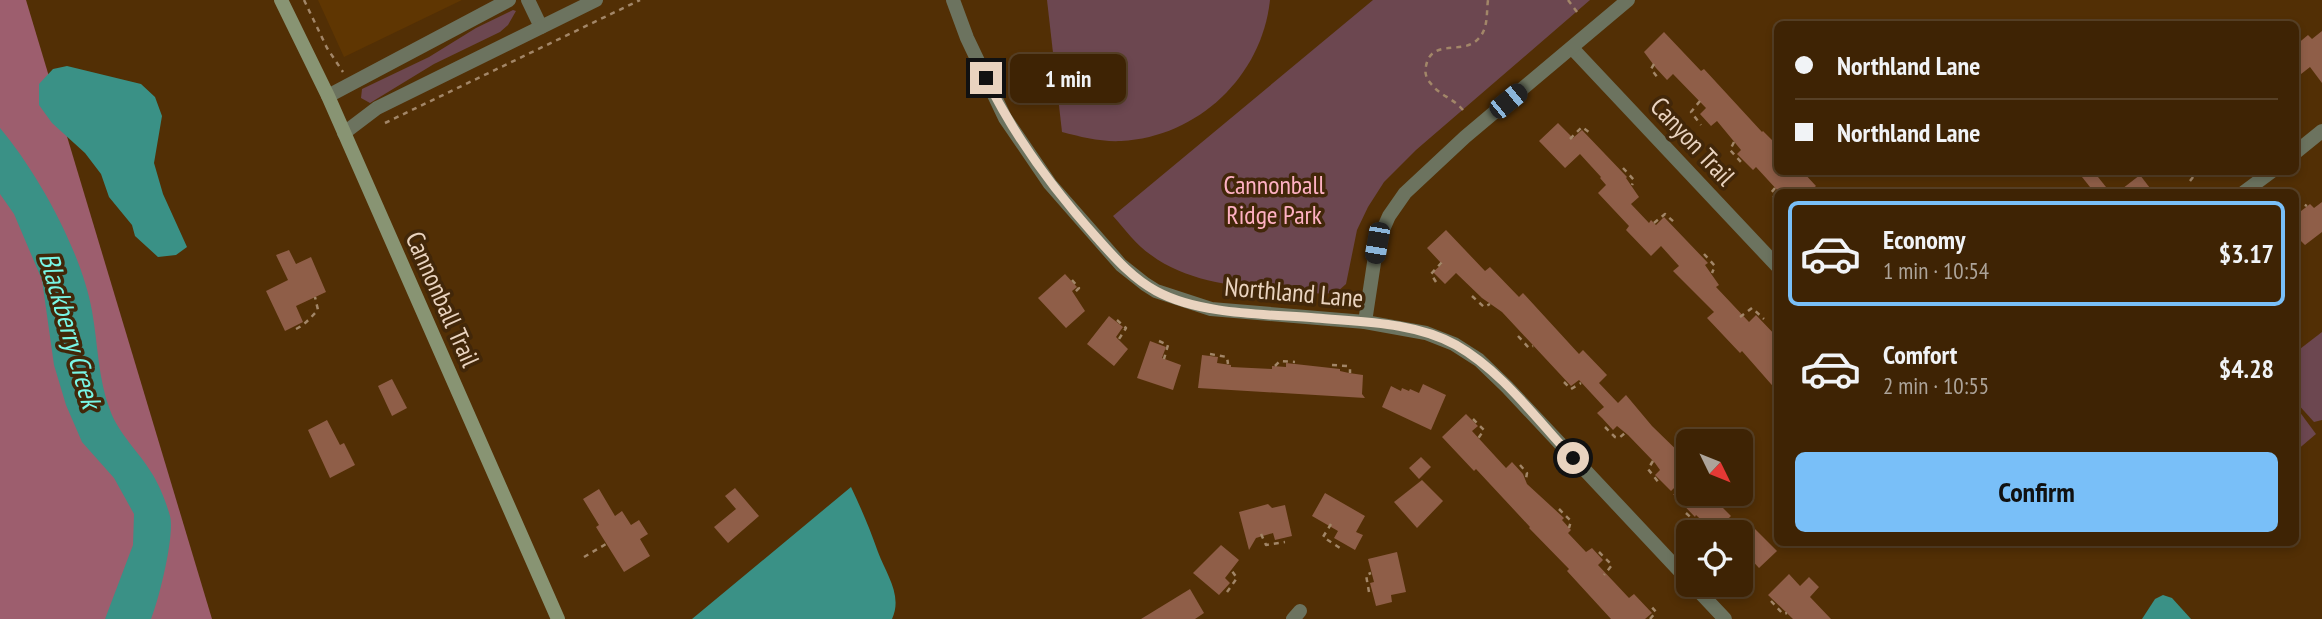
<!DOCTYPE html>
<html lang="en">
<head>
<meta charset="utf-8">
<style>
  :root { --surface:#3e2304; --page:#492f13; --text:#f1f3f6; --muted:#ada49a; --line:#574026; --accent:#79bff8 }
  body { margin:0; font-family:"PT Sans Narrow",sans-serif; background:var(--page); color:var(--text); height:100vh; display:flex; flex-direction:column; font-size:26px; white-space:nowrap }
  * { box-sizing:border-box; margin:0 }
  p { font-size:23px; color:var(--muted) }
  .icon { flex:none; width:38px; height:38px; fill:none; stroke:currentColor; stroke-width:2; stroke-linecap:round; stroke-linejoin:round }
  .map { position:relative; flex:1; overflow:hidden }
  .panel { position:absolute; left:1774px; top:189px; width:525px; height:357px; display:flex; flex-direction:column; background:var(--surface); border-radius:10px; box-shadow:0 4px 10px #0003,0 0 0 2px var(--line) }
  .panel>* { flex:none }
  .top-card { position:absolute; left:1774px; top:21px; width:525px; height:154px; border-radius:10px; box-shadow:0 4px 10px #0003,0 0 0 2px var(--line); display:grid; align-content:center; height:154px; padding:0 21px; background:var(--surface) }
  .needle { width:46px; rotate:133deg }
  .fabs { position:absolute; left:1676px; top:429px; display:grid; gap:14px }
  .fabs a { display:grid; place-items:center; width:77px; height:77px; border-radius:10px; background:var(--surface); box-shadow:0 4px 10px #0003,0 0 0 2px var(--line); font-size:35px }
  .end { position:absolute; width:32px; height:32px; margin:-16px; border:9px solid #e9d3bf; background:#111; box-shadow:0 0 0 4px #111 }
  .from { border-radius:50% }
  .bubble { position:absolute; height:49px; border-radius:10px; background:var(--surface); box-shadow:0 4px 10px #0003,0 0 0 2px var(--line); font-size:23px; font-weight:700; line-height:49px; text-align:center }
  .car { position:absolute; width:21px; height:42px; margin:-21px -10px; border-radius:9px; box-shadow:0 0 5px 2px #0007; background:linear-gradient(#222 24%,#8ab4d8 0 40%,#222 0 76%,#8ab4d8 0 86%,#222 0) }
  .top-card b { display:flex; align-items:center; gap:24px; height:66px; font-size:26px }
  .top-card b+b { border-top:2px solid var(--line) }
  .top-card i { width:18px; height:18px; background:var(--text) }
  ul { padding:12px 0 0; list-style:none }
  li { display:flex; align-items:center; gap:21px; height:105px; margin:0 14px 10px; padding:0 7px; border:4px solid transparent; border-radius:10px }
  li div { flex:1 }
  li b { display:block; font-size:26px }
  li em { font-style:normal; font-weight:700 }
  li.selected { border-color:var(--accent) }
  li>.icon { width:63px; height:63px; stroke-width:1.5 }
  .button { display:flex; gap:14px; margin-top:auto; padding:14px 21px }
  .button a { flex:1; height:80px; border-radius:10px; background:var(--accent); color:#111; font-size:28px; font-weight:700; line-height:80px; text-align:center }
  .map>svg:first-child { display:block }
  .built { fill:#5f3602 }
  .green { fill:#6c4750 }
  .forest { fill:#9d5e6e }
  .water { fill:#3a9186 }
  .building { fill:#8f5e48 }
  .lines { fill:none; stroke-linecap:round; stroke-linejoin:round }
  .path { stroke:#a28668; stroke-width:2.5; stroke-dasharray:5 5; stroke-linecap:butt }
  .street { stroke:#6c735f; stroke-width:14 }
  .secondary { stroke:#889473; stroke-width:14 }
  .route { stroke:#e9d3bf; stroke-width:9 }
  .labels { text-anchor:middle; dominant-baseline:central; stroke-width:7; stroke-linejoin:round; paint-order:stroke }
  .street-label { font-size:26px; fill:#e9d3bf; stroke:#422709 }
  .park-label { font-size:26px; fill:#feb1c3; stroke:#422709 }
  .water-label { font-size:28px; font-style:italic; fill:#79f6e6; stroke:#422709 }
</style>
</head>
<body>
<div class="map">
<svg width="2322" height="619" viewBox="0 0 2322 619">
  <rect width="100%" height="100%" fill="#522f05"/>
  <!-- built -->
  <polygon class="built" points="318,0 462,0 344,57"/>
  <!-- green -->
  <g class="green">
    <path d="M1047 0H1270C1262 76 1198 137 1121 141 1101 142 1081 137 1062 132Z"/>
    <path d="M1373 0H1590L1416 150 1384 182 1368 207 1357 230 1346 284 1337 292 1324 294C1268 288 1198 290 1151 255 1136 245 1125 229 1113 216Z"/>
    <polygon points="513,10 516,11 508,25 500,32 434,64 370,103 361,98 362,89 429,57 476,28"/>
    <polygon points="2322,332 2322,420 2314,422 2296,402 2296,352"/>
    <polygon points="2296,407 2316,434 2296,451"/>
  </g>
  <!-- forest -->
  <polygon class="forest" points="0,0 26,0 212,619 0,619"/>
  <!-- water -->
  <g class="water">
    <polygon points="67,66 141,84 155,97 162,116 154,163 163,194 187,247 176,255 158,257 135,236 132,225 109,197 101,174 85,153 52,123 39,105 39,84 53,69"/>
    <path d="M0 128C38 173 82 253 92 311 98 344 98 379 110 410 118 433 139 452 151 472 159 484 166 502 170 516 175 535 159 600 151 619H105L133 545 134 514 114 478 82 442 66 405 54 365 42 280 14 214 0 194Z"/>
    <path d="M851 487C861 508 870 529 878 552 886 574 903 595 892 619H692Z"/>
    <polygon points="2163,595 2172,598 2191,619 2142,619 2155,599"/>
  </g>
  <!-- building -->
  <g class="building">
    <polygon points="2322,31 2322,83 2310,67 2296,78 2296,45 2308,35 2312,39"/>
    <polygon points="1664,32 1701,71 1704,69 1762,132 1763,131 1778,146 1778,172 1803,172 1816,186 1809,192 1779,192 1756,167 1753,170 1737,154 1741,150 1717,121 1711,126 1700,114 1706,108 1673,74 1667,80 1656,68 1644,52"/>
    <polygon points="1558,123 1573,138 1582,130 1627,177 1626,178 1639,197 1631,204 1649,223 1651,220 1656,225 1664,217 1708,263 1705,265 1719,285 1716,287 1749,322 1756,315 1778,338 1778,392 1742,351 1740,353 1707,318 1714,312 1673,271 1679,266 1661,246 1651,256 1626,230 1629,226 1598,193 1606,185 1600,178 1601,177 1580,154 1565,168 1539,141"/>
    <polygon points="2078,172 2094,172 2110,192 2094,192"/>
    <polygon points="2140,175 2153,192 2118,192"/>
    <polygon points="2322,202 2322,232 2305,245 2296,236 2296,215 2310,204 2314,208"/>
    <polygon points="1446,230 1485,271 1490,267 1519,297 1523,293 1579,354 1583,350 1607,375 1599,383 1618,403 1626,395 1652,426 1689,462 1689,466 1680,474 1684,478 1671,491 1655,475 1660,470 1655,463 1628,435 1617,426 1613,430 1602,418 1597,413 1604,407 1579,380 1571,386 1502,312 1482,298 1456,273 1445,284 1433,272 1442,264 1427,248"/>
    <polygon points="289,250 296,264 311,257 326,292 296,306 303,322 285,331 266,291 288,280 276,255"/>
    <polygon points="1065,274 1077,287 1072,291 1085,311 1066,328 1038,298"/>
    <polygon points="1109,316 1123,327 1116,337 1128,349 1114,366 1087,344"/>
    <polygon points="1150,341 1166,347 1162,358 1181,365 1173,390 1137,378"/>
    <polygon points="1202,355 1218,357 1217,363 1231,365 1231,367 1272,369 1272,366 1286,367 1286,363 1340,369 1340,371 1349,373 1363,375 1362,394 1365,398 1198,388"/>
    <polygon points="392,379 407,408 392,416 378,386"/>
    <polygon points="1423,384 1446,395 1431,430 1382,407 1391,386 1401,391 1402,388 1409,391 1410,389 1419,393"/>
    <polygon points="1466,414 1478,426 1472,431 1506,468 1512,462 1523,474 1527,484 1564,518 1562,520 1571,530 1568,533 1586,552 1592,548 1603,560 1598,565 1629,598 1634,594 1652,613 1645,619 1611,619 1567,571 1569,569 1529,528 1530,527 1476,469 1474,471 1442,437"/>
    <polygon points="327,420 340,445 344,443 355,465 330,478 308,430"/>
    <polygon points="1421,457 1431,467 1419,479 1409,468"/>
    <polygon points="1422,480 1443,501 1417,528 1394,502"/>
    <polygon points="735,488 759,516 728,543 714,527 736,509 725,496"/>
    <polygon points="599,489 615,516 622,511 631,525 639,520 648,534 640,539 650,556 624,572 596,527 599,525 583,499"/>
    <polygon points="1325,493 1365,516 1356,532 1363,535 1355,550 1334,538 1338,531 1312,516"/>
    <polygon points="1673,494 1709,494 1731,516 1714,532 1696,515 1695,517"/>
    <polygon points="1268,504 1272,508 1285,505 1292,536 1275,540 1273,533 1256,538 1249,550 1239,512"/>
    <polygon points="1752,526 1777,551 1759,568 1748,556 1741,562 1741,537"/>
    <polygon points="1221,545 1239,560 1225,578 1230,583 1219,595 1193,573"/>
    <polygon points="1397,552 1406,592 1391,595 1392,602 1376,606 1370,583 1374,582 1368,559"/>
    <polygon points="1789,574 1800,586 1809,577 1819,587 1810,597 1831,619 1793,619 1768,595"/>
    <polygon points="1190,589 1204,613 1195,619 1141,619"/>
  </g>
  <g class="lines">
    <!-- path -->
    <g class="path">
      <polyline points="304,0 327,48 343,72"/>
      <polyline points="1568,0 1577,12"/>
      <polyline points="1654,64 1651,69 1658,78"/>
      <polyline points="1700,101 1691,112 1701,125"/>
      <path d="M1463 110C1454 99 1440 95 1433 86 1427 80 1424 74 1426 66 1431 39 1461 54 1476 41 1489 30 1486 15 1488 0"/>
      <polyline points="385,123 640,0"/>
      <polyline points="1570,139 1582,127 1590,133"/>
      <polyline points="1734,142 1730,150 1741,162"/>
      <polyline points="1623,168 1634,180 1632,185"/>
      <polyline points="2190,181 2197,172"/>
      <polyline points="1775,188 1771,193 1778,202"/>
      <polyline points="2296,208 2303,204 2307,206"/>
      <polyline points="1654,223 1665,214 1674,222"/>
      <polyline points="1704,254 1715,266 1712,273"/>
      <polyline points="1072,280 1079,288 1073,294"/>
      <polyline points="1436,282 1431,274 1443,261"/>
      <polyline points="1472,296 1484,307 1490,304"/>
      <polyline points="1740,317 1752,308 1764,319"/>
      <polyline points="1117,320 1126,328 1119,339"/>
      <path d="M296 329C306 324 311 317 318 310L315 297"/>
      <polyline points="1518,336 1529,348 1533,346"/>
      <polyline points="1159,341 1168,345 1164,359"/>
      <polyline points="1210,354 1227,357 1228,364"/>
      <polyline points="1332,365 1347,366 1350,368 1350,373"/>
      <polyline points="1275,366 1280,361 1295,362"/>
      <polyline points="1564,382 1571,389 1581,383"/>
      <polyline points="1473,419 1484,430 1477,440"/>
      <polyline points="1605,427 1615,437 1619,438 1625,433"/>
      <polyline points="1653,461 1648,469 1659,483"/>
      <polyline points="1520,465 1527,473 1526,479"/>
      <polyline points="1559,509 1571,521 1569,528"/>
      <polyline points="1686,513 1699,525 1704,523"/>
      <polyline points="1331,524 1323,537 1340,548"/>
      <polyline points="1261,534 1266,545 1285,542"/>
      <polyline points="1599,552 1612,565 1604,575"/>
      <polyline points="584,557 606,544"/>
      <polyline points="1741,566 1750,558"/>
      <polyline points="1227,592 1237,578 1232,571"/>
      <polyline points="1369,592 1366,575 1371,573"/>
      <polyline points="1771,601 1783,614 1787,613"/>
      <polyline points="1650,619 1656,612 1650,605"/>
    </g>
    <!-- street -->
    <g class="street">
      <polyline points="528,0 541,27"/>
      <polyline points="953,0 967,38 1005,118 1050,184 1121,265 1145,284 1156,291 1211,309 1365,322 1426,333 1454,344 1479,360 1507,387 1689,581"/>
      <polyline points="1572,48 1778,267"/>
      <polyline points="328,96 509,0"/>
      <polyline points="344,133 377,108 596,0"/>
      <polyline points="2296,152 2322,131"/>
      <polyline points="2244,192 2271,172"/>
      <polyline points="1365,322 1377,243 1389,216 1405,193 1465,137 1628,0"/>
      <polyline points="1692,584 1725,619"/>
      <polyline points="1293,619 1300,611"/>
    </g>
    <!-- secondary -->
    <polyline class="secondary" points="281,0 328,96 558,619"/>
  </g>
  <g class="lines">
    <!-- route -->
    <path class="route" d="M986 78C1015 138 1053 189 1097 238 1114 257 1132 278 1156 291 1200 315 1266 314 1316 318 1361 322 1415 322 1456 345 1502 371 1537 420 1573 458"/>
  </g>
  <g class="labels">
    <!-- street labels -->
    <g class="street-label">
      <text transform="translate(1693 141) rotate(47)">Canyon Trail</text>
      <text transform="translate(1294 292) rotate(5)">Northland Lane</text>
      <text transform="translate(443 299) rotate(66)">Cannonball Trail</text>
    </g>
    <!-- park labels -->
    <g class="park-label">
      <text x="1274" y="184">Cannonball<tspan x="1274" dy="30">Ridge Park</tspan></text>
    </g>
    <!-- water labels -->
    <g class="water-label">
      <text transform="translate(71 330) rotate(74)">Blackberry Creek</text>
    </g>
  </g>
</svg>
<div class="fabs">
<a><svg class="needle" viewBox="-14 -14 28 28"><path d="M0-13l5 13h-10z" fill="#e53935"/><path d="M0 13l5-13h-10z" fill="#ada49a"/></svg></a>
<a><svg class="icon" aria-label="locate" viewBox="0 0 24 24"><circle cx="12" cy="12" r="6"/><path d="M12 2v4M12 18v4M2 12h4M18 12h4"/></svg></a>
</div>
<i class="end from" style="left:1573px;top:458px"></i>
<i class="end" style="left:986px;top:78px"></i>
<div class="bubble" style="left:1010px;top:54px;width:116px">1 min</div>
<i class="car" style="left:1508px;top:101px;rotate:51deg"></i>
<i class="car" style="left:1377px;top:243px;rotate:190deg"></i>
<div class="top-card">
<b><i class="from"></i>Northland Lane</b>
<b><i></i>Northland Lane</b>
</div>
<section class="panel">
<ul>
<li class="selected"><svg class="icon" aria-label="car" viewBox="0 0 24 24"><path d="M5 17H2v-5l4-1 3-4h7l3 4 3 1v5h-3M9 17h6M6 11h13"/><circle cx="7" cy="17" r="2"/><circle cx="17" cy="17" r="2"/></svg><div><b>Economy</b><p>1 min · 10:54</p></div><em>$3.17</em></li>
<li><svg class="icon" aria-label="car" viewBox="0 0 24 24"><path d="M5 17H2v-5l4-1 3-4h7l3 4 3 1v5h-3M9 17h6M6 11h13"/><circle cx="7" cy="17" r="2"/><circle cx="17" cy="17" r="2"/></svg><div><b>Comfort</b><p>2 min · 10:55</p></div><em>$4.28</em></li>
</ul>
<div class="button"><a>Confirm</a></div>
</section>
</div>
</body>
</html>
